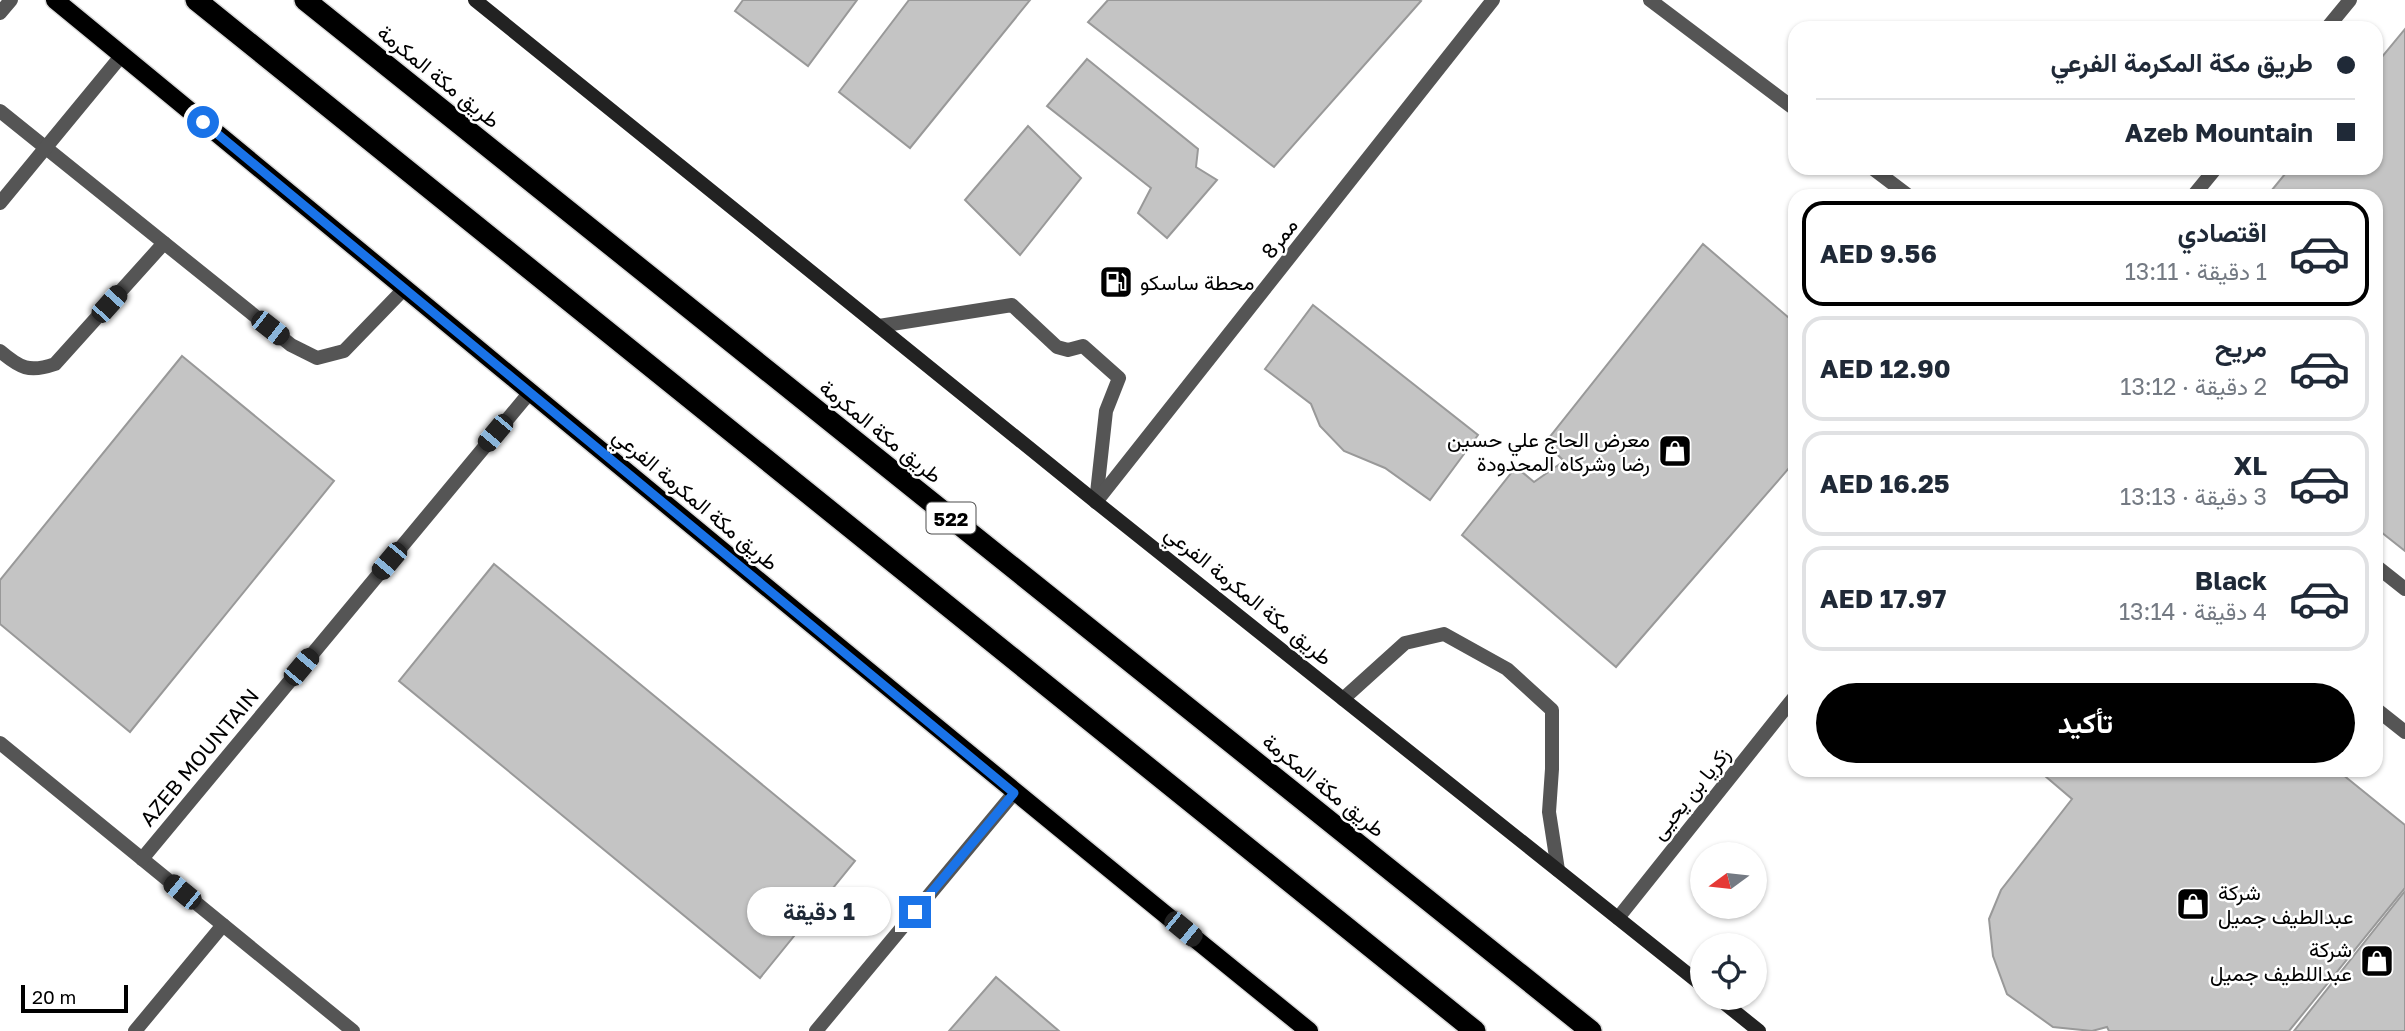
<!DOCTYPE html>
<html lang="ar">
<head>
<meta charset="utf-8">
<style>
  :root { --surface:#fff; --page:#f6f6f7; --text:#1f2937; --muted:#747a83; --line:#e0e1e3; --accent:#000 }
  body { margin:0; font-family:"Golos Text",Vazirmatn,sans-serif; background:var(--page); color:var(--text); direction:rtl; height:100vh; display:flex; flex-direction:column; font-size:26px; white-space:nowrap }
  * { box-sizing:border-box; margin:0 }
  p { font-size:23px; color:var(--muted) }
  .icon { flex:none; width:38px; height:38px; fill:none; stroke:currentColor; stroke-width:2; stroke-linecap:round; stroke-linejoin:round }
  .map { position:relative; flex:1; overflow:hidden; direction:ltr }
  .sheet { position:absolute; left:1788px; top:189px; width:595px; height:588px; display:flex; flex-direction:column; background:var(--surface); border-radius:21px; box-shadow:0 2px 5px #0004; direction:rtl }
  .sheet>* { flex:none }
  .guide { position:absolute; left:1788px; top:21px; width:595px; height:154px; border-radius:21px; box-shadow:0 2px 5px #0004; direction:rtl; display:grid; align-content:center; height:154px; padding:0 28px; background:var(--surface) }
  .needle { width:46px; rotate:255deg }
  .buttons { position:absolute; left:1690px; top:842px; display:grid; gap:14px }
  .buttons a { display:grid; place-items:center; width:77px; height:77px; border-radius:50%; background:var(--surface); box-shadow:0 2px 5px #0004; font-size:35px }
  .scale { position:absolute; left:21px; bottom:18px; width:107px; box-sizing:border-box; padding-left:7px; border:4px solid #000; border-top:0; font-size:19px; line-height:24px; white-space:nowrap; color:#000; -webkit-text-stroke:5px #fff; paint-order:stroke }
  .end { position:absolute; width:32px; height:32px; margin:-16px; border:9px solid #1a73e8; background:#fff; box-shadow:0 0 0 4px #fff }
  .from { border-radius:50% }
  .bubble { position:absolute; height:49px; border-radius:24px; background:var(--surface); box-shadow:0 2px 5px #0004; font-size:23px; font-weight:700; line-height:49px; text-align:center; direction:rtl }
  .car { position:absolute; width:21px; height:42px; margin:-21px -10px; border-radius:9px; box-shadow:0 0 5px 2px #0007; background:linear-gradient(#222 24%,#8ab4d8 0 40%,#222 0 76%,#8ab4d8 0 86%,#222 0) }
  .guide b { display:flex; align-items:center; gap:24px; height:66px; font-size:26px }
  .guide b+b { border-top:2px solid var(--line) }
  .guide i { width:18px; height:18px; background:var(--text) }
  ul { padding:12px 0 0; list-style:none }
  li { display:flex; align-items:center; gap:21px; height:105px; margin:0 14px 10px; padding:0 14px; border:4px solid var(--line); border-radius:21px }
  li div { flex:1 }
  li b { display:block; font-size:26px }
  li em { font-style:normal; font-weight:700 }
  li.selected { border-color:var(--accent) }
  li>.icon { width:63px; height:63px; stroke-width:1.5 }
  .primary-button { display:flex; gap:14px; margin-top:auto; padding:14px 28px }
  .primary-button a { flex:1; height:80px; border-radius:42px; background:var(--accent); color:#fff; font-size:28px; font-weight:700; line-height:80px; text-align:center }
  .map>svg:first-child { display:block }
  .building { fill:#c4c4c4; stroke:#999; stroke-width:2 }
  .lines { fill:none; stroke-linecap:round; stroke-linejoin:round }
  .primary-casing { stroke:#dbdbdb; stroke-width:21 }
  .motorway-casing { stroke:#dbdbdb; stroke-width:24 }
  .service { stroke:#555; stroke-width:14 }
  .minor { stroke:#555; stroke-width:14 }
  .secondary { stroke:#222; stroke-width:14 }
  .primary { stroke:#000; stroke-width:18 }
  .motorway { stroke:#000; stroke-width:21 }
  .route { stroke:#1a73e8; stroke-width:9 }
  .labels { text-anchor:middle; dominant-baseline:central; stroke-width:5; stroke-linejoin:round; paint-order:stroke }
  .shield { fill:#fff; stroke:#4c4c4c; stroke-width:2 }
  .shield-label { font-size:19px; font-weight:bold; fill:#000 }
  .street-label { font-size:21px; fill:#000; stroke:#fff }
  .poi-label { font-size:21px; fill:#000; stroke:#fff; text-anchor:start }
</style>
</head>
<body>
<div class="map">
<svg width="2405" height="1031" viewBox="0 0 2405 1031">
  <rect width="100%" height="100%" fill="#fff"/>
  <!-- building -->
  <g class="building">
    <polygon points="743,0 857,0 808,66 735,11"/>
    <polygon points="909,0 1030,0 910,148 839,92"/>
    <polygon points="1108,0 1419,0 1421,1 1274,167 1088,22"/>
    <polygon points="2405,29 2405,551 2376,528 2376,196 2267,196 2290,168 2376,168 2376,64"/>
    <polygon points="1087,59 1198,149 1196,167 1217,180 1167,238 1138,213 1151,188 1047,106"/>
    <polygon points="1028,126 1081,178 1020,255 965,200"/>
    <polygon points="1703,244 1796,324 1796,460 1616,667 1462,535 1516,467 1534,482 1564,461 1545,443"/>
    <polygon points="1313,305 1478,435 1430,500 1385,468 1344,451 1320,426 1311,404 1265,369"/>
    <polygon points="182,356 334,481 130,732 0,624 0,580"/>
    <polygon points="494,564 855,861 760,978 399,681"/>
    <polygon points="2038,770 2337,770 2405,825 2405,888 2289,1031 2109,1031 2107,1027 2092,1031 2053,1027 2007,994 1993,956 1989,919 2001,890 2072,799"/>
    <polygon points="2405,891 2405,1031 2294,1031"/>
    <polygon points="996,977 1059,1031 949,1031"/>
  </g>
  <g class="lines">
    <defs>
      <path id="primary" d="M55 0C473 343 888 691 1309 1031"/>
      <g id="motorway">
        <polyline points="196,0 1475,1031"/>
        <polyline points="305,0 1591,1031"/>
      </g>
    </defs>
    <!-- primary casing -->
    <use href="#primary" class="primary-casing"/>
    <!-- motorway casing -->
    <use href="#motorway" class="motorway-casing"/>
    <!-- service -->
    <g class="service">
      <polyline points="0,111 291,345 317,358 344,351 405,288"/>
      <polyline points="0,203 122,55"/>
      <polyline points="879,326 1012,305 1057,347 1068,350 1083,346 1119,378 1106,411 1096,502"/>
      <path d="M0 351C20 368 29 373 55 364L164 243"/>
      <polyline points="1343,699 1405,643 1444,634 1507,669 1552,710 1552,769 1549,812 1558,870"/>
      <polyline points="2376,709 2405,732"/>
    </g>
    <!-- minor -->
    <g class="minor">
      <polyline points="1650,0 1796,110"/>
      <polyline points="0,13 11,0"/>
      <polyline points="2327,28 2350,0"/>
      <polyline points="1872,168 1909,196"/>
      <polyline points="2193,196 2216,168"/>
      <polyline points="1096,502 1493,0"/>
      <polyline points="2376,566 2405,589"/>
      <polyline points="0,743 353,1031"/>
      <polyline points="142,859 531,391"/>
      <polyline points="1618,918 1796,695"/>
      <polyline points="135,1031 223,925"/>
      <polyline points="816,1031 1014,793"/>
    </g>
    <!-- secondary -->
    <g class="secondary">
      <polyline points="475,0 1096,502 1703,986"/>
      <polyline points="1718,998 1759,1031"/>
    </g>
    <!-- primary -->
    <use href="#primary" class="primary"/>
    <!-- motorway -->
    <use href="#motorway" class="motorway"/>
  </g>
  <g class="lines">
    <!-- route -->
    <polyline class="route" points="203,122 1014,793 915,912"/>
  </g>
  <!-- icons -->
  <defs>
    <symbol id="fuel-square" viewBox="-11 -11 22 22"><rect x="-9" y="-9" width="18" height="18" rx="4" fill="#000" stroke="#fff"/><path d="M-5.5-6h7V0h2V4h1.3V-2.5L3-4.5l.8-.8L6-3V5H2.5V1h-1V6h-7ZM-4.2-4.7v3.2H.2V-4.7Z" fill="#fff"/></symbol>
    <symbol id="shop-square" viewBox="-11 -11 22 22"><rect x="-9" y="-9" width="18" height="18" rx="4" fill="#000" stroke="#fff"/><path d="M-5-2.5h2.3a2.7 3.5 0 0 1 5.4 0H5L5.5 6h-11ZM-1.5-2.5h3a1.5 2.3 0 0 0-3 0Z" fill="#fff"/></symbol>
  </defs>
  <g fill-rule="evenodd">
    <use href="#fuel-square" x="1097" y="263" width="38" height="38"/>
    <use href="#shop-square" x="1656" y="432" width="38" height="38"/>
    <use href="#shop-square" x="2174" y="885" width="38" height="38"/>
    <use href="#shop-square" x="2358" y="942" width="38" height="38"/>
  </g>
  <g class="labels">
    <!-- shield labels -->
    <rect class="shield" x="926.5" y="502.5" width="49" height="31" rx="5"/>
    <g class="shield-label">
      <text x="951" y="518">522</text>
    </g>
    <!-- street labels -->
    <g class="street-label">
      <text transform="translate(439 76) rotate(39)">طريق مكة المكرمة</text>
      <text transform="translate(1279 238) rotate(-52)">ممر8</text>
      <text transform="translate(881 431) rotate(39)">طريق مكة المكرمة</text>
      <text transform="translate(696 499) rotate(40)">طريق مكة المكرمة الفرعي</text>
      <text transform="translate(1249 595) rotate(39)">طريق مكة المكرمة الفرعي</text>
      <text transform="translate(199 757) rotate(-50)">AZEB MOUNTAIN</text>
      <text transform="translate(1324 785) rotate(39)">طريق مكة المكرمة</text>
      <text transform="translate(1690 793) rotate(-51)">زكريا بن يحيى</text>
    </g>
    <!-- poi labels -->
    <g class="poi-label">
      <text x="1140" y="282">محطة ساسكو</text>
      <text x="1650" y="439" text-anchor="end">معرض الحاج علي حسين<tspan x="1650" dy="24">رضا وشركاه المحدودة</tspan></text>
      <text x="2218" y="892">شركة<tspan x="2218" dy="24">عبدالطيف جميل</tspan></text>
      <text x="2352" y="949" text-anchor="end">شركة<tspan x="2352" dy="24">عبداللطيف جميل</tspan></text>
    </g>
  </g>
</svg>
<div class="buttons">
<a><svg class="needle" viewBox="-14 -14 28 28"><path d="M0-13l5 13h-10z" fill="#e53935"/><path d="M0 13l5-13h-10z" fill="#747a83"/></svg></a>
<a><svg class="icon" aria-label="locate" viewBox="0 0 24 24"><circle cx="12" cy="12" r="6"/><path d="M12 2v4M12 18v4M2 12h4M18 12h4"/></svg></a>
</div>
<div class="scale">20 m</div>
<i class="end from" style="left:203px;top:122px"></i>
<i class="end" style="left:915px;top:912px"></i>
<div class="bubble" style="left:747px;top:887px;width:144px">1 دقيقة</div>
<i class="car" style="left:109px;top:304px;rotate:42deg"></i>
<i class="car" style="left:270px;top:328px;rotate:128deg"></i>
<i class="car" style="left:495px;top:433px;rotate:220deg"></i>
<i class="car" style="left:389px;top:561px;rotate:220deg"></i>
<i class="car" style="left:301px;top:667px;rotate:40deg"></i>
<i class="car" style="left:182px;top:892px;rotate:309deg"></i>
<i class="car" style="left:1183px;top:929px;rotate:129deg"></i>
<div class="guide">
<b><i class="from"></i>طريق مكة المكرمة الفرعي</b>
<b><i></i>Azeb Mountain</b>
</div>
<section class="sheet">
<ul>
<li class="selected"><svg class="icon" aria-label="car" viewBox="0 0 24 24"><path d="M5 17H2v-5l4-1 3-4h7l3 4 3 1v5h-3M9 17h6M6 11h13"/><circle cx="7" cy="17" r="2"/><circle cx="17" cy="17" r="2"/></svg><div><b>اقتصادي</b><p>1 دقيقة · 13:11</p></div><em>AED 9.56</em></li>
<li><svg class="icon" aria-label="car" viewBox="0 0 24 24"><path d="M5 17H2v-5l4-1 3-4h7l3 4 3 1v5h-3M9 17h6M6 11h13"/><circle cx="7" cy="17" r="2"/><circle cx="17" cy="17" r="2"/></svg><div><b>مريح</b><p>2 دقيقة · 13:12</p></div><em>AED 12.90</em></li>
<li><svg class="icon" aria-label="car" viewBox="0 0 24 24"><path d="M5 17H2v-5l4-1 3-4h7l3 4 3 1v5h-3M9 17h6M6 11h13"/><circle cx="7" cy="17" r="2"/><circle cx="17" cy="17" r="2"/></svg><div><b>XL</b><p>3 دقيقة · 13:13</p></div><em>AED 16.25</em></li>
<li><svg class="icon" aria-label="car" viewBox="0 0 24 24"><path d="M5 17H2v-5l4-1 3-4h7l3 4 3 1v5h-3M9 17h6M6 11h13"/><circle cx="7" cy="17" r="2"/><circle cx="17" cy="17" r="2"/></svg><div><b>Black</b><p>4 دقيقة · 13:14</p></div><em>AED 17.97</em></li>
</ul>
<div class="primary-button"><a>تأكيد</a></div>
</section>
</div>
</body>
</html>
